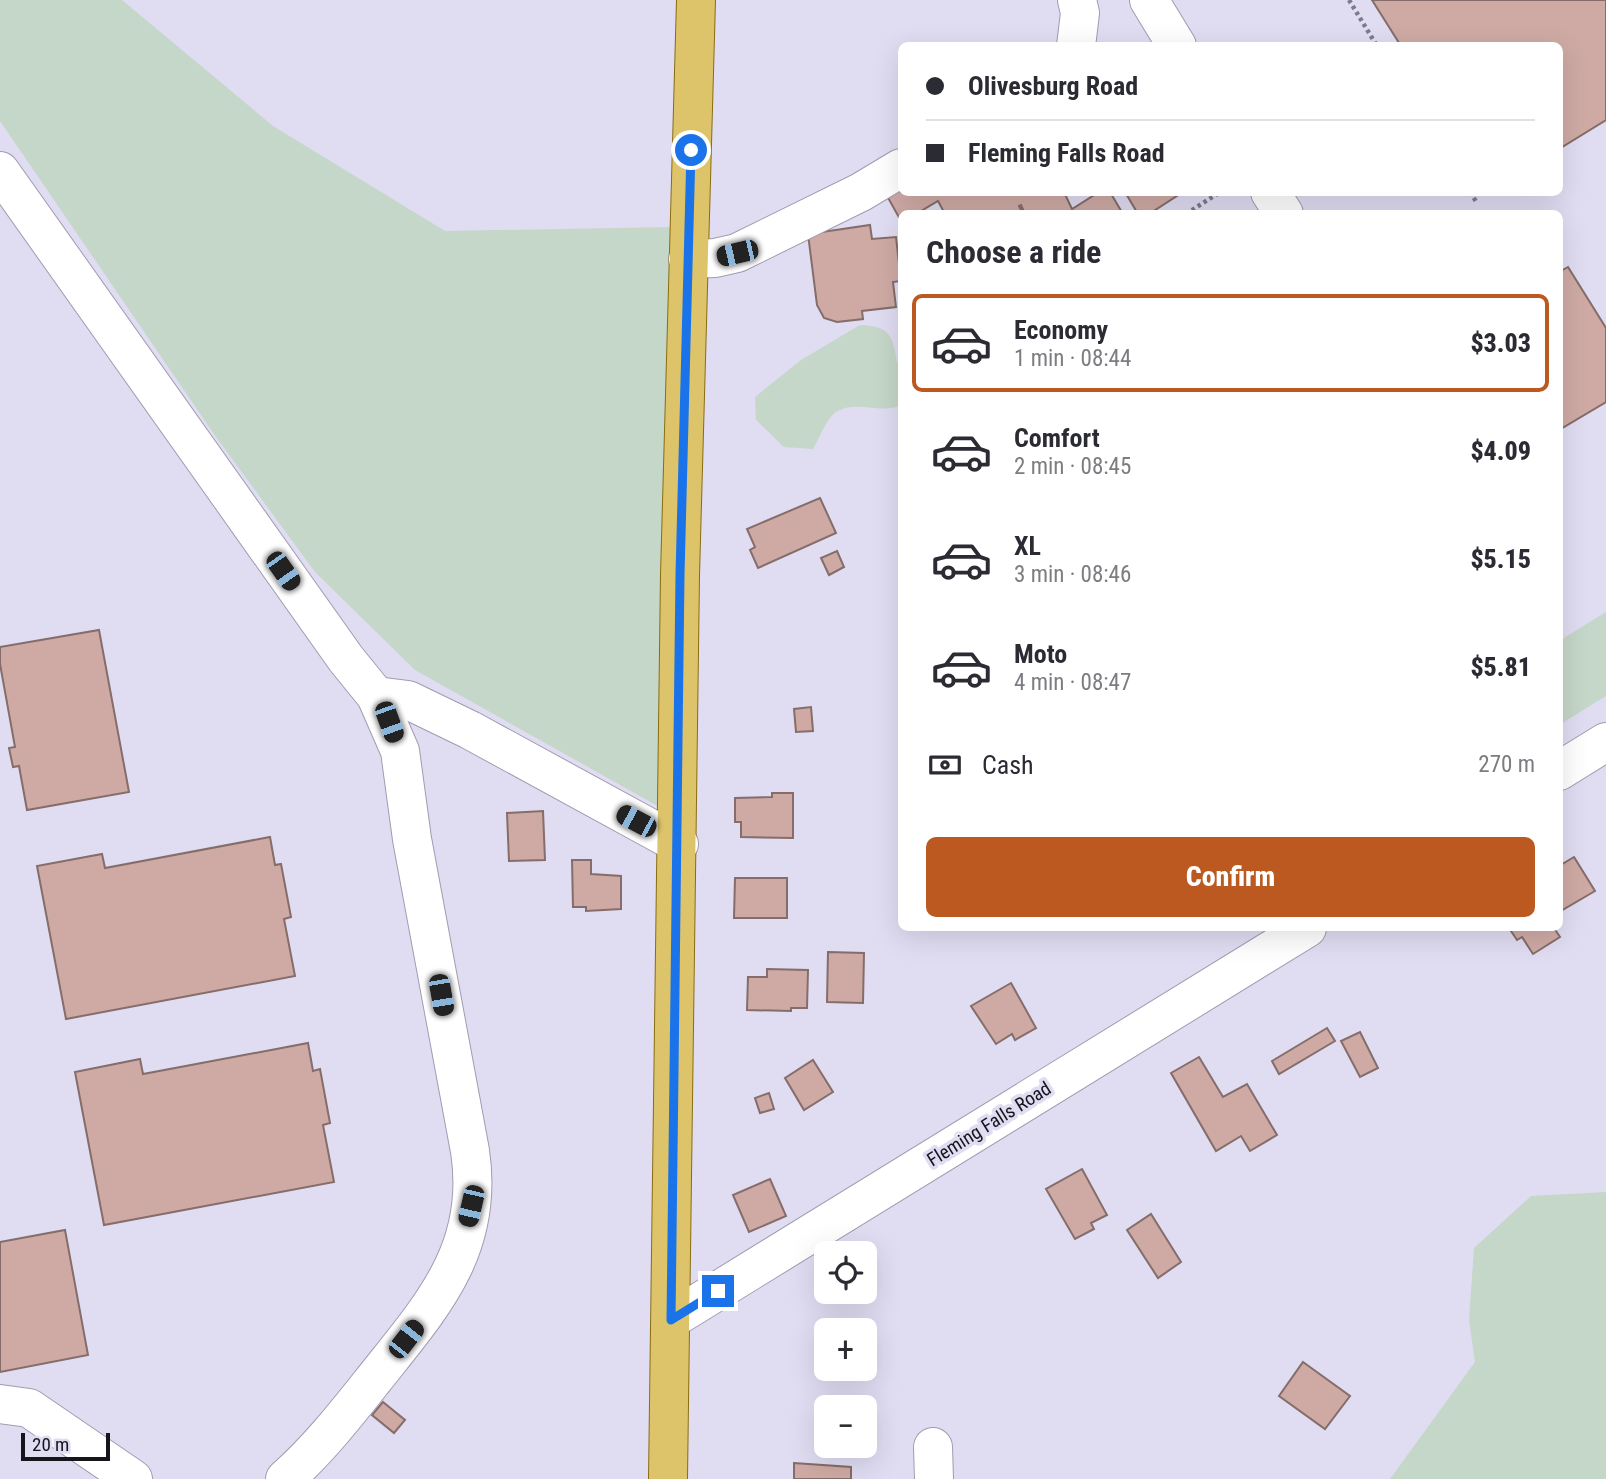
<!DOCTYPE html>
<html lang="en">
<head>
<meta charset="utf-8">
<style>
  :root { --surface:#fff; --page:#f7f7f7; --text:#2b2b33; --muted:#7c7c81; --line:#e1e1e2; --accent:#bc5920 }
  body { margin:0; font-family:"Roboto Condensed",sans-serif; background:var(--page); color:var(--text); height:100vh; display:flex; flex-direction:column; font-size:26px; white-space:nowrap }
  * { box-sizing:border-box; margin:0 }
  p { font-size:23px; color:var(--muted) }
  .icon { flex:none; width:38px; height:38px; fill:none; stroke:currentColor; stroke-width:2; stroke-linecap:round; stroke-linejoin:round }
  .map { position:relative; flex:1; overflow:hidden }
  .sheet { position:absolute; left:898px; top:210px; width:665px; height:721px; display:flex; flex-direction:column; background:var(--surface); border-radius:10px; box-shadow:0 7px 28px #0002 }
  .sheet>* { flex:none }
  .top-card { position:absolute; left:898px; top:42px; width:665px; height:154px; border-radius:10px; box-shadow:0 7px 28px #0002; display:grid; align-content:center; height:154px; padding:0 28px; background:var(--surface) }
  .buttons { position:absolute; left:814px; top:1241px; display:grid; gap:14px }
  .buttons a { display:grid; place-items:center; width:63px; height:63px; border-radius:10px; background:var(--surface); box-shadow:0 7px 28px #0002; font-size:35px }
  .scale { position:absolute; left:21px; bottom:18px; width:89px; box-sizing:border-box; padding-left:7px; border:4px solid #16151c; border-top:0; font-size:19px; line-height:24px; white-space:nowrap; color:#16151c; -webkit-text-stroke:5px #e0dcf2; paint-order:stroke }
  .end { position:absolute; width:32px; height:32px; margin:-16px; border:9px solid #1a73e8; background:#fff; box-shadow:0 0 0 4px #fff }
  .from { border-radius:50% }
  .car { position:absolute; width:21px; height:42px; margin:-21px -10px; border-radius:9px; box-shadow:0 0 5px 2px #0007; background:linear-gradient(#222 24%,#8ab4d8 0 40%,#222 0 76%,#8ab4d8 0 86%,#222 0) }
  .top-card b { display:flex; align-items:center; gap:24px; height:66px; font-size:26px }
  .top-card b+b { border-top:2px solid var(--line) }
  .top-card i { width:18px; height:18px; background:var(--text) }
  ul { padding:0; list-style:none }
  li { display:flex; align-items:center; gap:21px; height:98px; margin:0 14px 10px; padding:0 14px; border:4px solid transparent; border-radius:10px }
  li div { flex:1 }
  li b { display:block; font-size:26px }
  li em { font-style:normal; font-weight:800 }
  li.on { border-color:var(--accent) }
  li>.icon { width:63px; height:63px; stroke-width:1.5 }
  h2 { padding:0 28px; font-size:32px; line-height:84px }
  .pay { display:flex; align-items:center; gap:18px; height:77px; padding:0 28px; font-size:26px }
  .pay p { margin-inline-start:auto }
  .primary-button { display:flex; gap:14px; margin-top:auto; padding:14px 28px }
  .primary-button a { flex:1; height:80px; border-radius:10px; background:var(--accent); color:#fff; font-size:28px; font-weight:800; line-height:80px; text-align:center }
  .map>svg:first-child { display:block }
  .green { fill:#c5d7c9 }
  .building { fill:#cfaaa5; stroke:#846d6a; stroke-width:2 }
  .lines { fill:none; stroke-linecap:round; stroke-linejoin:round }
  .minor-casing { stroke:#a09cb0; stroke-width:40 }
  .major-casing { stroke:#896d10; stroke-width:40 }
  .path { stroke:#7d7b89; stroke-width:4.5; stroke-dasharray:3.5 3.5; stroke-linecap:butt }
  .minor { stroke:#fff; stroke-width:38 }
  .major { stroke:#ddc46b; stroke-width:38 }
  .route { stroke:#1a73e8; stroke-width:9 }
  .labels { text-anchor:middle; dominant-baseline:central; stroke-width:7; stroke-linejoin:round; paint-order:stroke }
  .street-label { font-size:19px; fill:#16151c; stroke:#e0dcf2 }
</style>
</head>
<body>
<div class="map">
<svg width="1606" height="1479" viewBox="0 0 1606 1479">
  <rect width="100%" height="100%" fill="#e0dcf2"/>
  <!-- green -->
  <g class="green">
    <polygon points="0,0 122,0 273,126 445,231 673,227 663,809 415,670 315,572 216,437 0,121"/>
    <path d="M860 325C889 326 893 335 897 362L901 365V405C882 415 856 399 836 412 827 418 819 439 813 449L784 447 756 420 755 397 801 360Z"/>
    <polygon points="1606,612 1606,696 1559,725 1559,641"/>
    <polygon points="1606,1192 1606,1479 1390,1479 1475,1362 1469,1320 1474,1248 1531,1196"/>
  </g>
  <!-- building -->
  <g class="building">
    <polygon points="1372,0 1606,0 1606,120 1559,149 1559,46 1401,46"/>
    <polygon points="901,188 901,192 1064,192 1072,209 1099,192 1110,192 1123,214 1025,214 1021,205 1019,206 1023,214 945,214 938,201 916,214 901,214 901,221 887,196"/>
    <polygon points="1125,192 1183,192 1149,214 1138,214"/>
    <polygon points="870,225 872,239 896,237 901,281 893,282 896,307 862,311 863,319 837,322 824,318 817,305 808,234"/>
    <polygon points="1568,267 1606,328 1606,402 1559,430 1559,272"/>
    <polygon points="820,498 836,533 758,568 750,550 755,547 747,529"/>
    <polygon points="837,551 844,567 829,575 821,558"/>
    <polygon points="99,630 129,792 27,810 19,766 13,767 9,748 15,747 0,664 0,647"/>
    <polygon points="811,707 813,731 796,732 794,709"/>
    <polygon points="772,793 793,793 793,838 741,837 741,822 735,822 735,798 772,797"/>
    <polygon points="543,811 545,860 509,861 507,813"/>
    <polygon points="270,837 275,865 281,864 291,917 284,919 295,976 66,1019 37,866 102,854 105,868"/>
    <polygon points="1574,857 1595,891 1559,912 1559,866"/>
    <polygon points="572,860 591,860 591,874 621,876 621,909 586,911 586,907 573,907"/>
    <polygon points="735,878 787,878 787,918 734,918"/>
    <polygon points="1509,928 1554,928 1560,937 1533,954 1522,937 1517,940"/>
    <polygon points="828,952 864,953 863,1003 827,1002"/>
    <polygon points="767,969 808,970 807,1008 791,1008 791,1011 747,1010 748,977 767,977"/>
    <polygon points="1011,983 1036,1028 1015,1040 1012,1034 996,1044 971,1006"/>
    <polygon points="1327,1028 1335,1041 1279,1074 1272,1061"/>
    <polygon points="1360,1032 1378,1068 1360,1077 1341,1041"/>
    <polygon points="308,1043 313,1071 320,1069 330,1123 323,1125 334,1182 104,1225 75,1072 140,1059 143,1074"/>
    <polygon points="1199,1057 1223,1097 1247,1084 1277,1135 1250,1151 1241,1136 1216,1151 1171,1073"/>
    <polygon points="813,1060 833,1092 804,1110 785,1078"/>
    <polygon points="769,1093 774,1109 760,1113 755,1098"/>
    <polygon points="1082,1169 1107,1215 1091,1223 1094,1229 1075,1239 1046,1189"/>
    <polygon points="770,1179 786,1216 749,1232 733,1195"/>
    <polygon points="1151,1214 1181,1262 1158,1278 1127,1230"/>
    <polygon points="65,1230 88,1355 0,1372 0,1242"/>
    <polygon points="1303,1362 1350,1396 1325,1429 1279,1396"/>
    <polygon points="383,1402 405,1420 394,1433 372,1415"/>
    <polygon points="794,1463 851,1467 851,1479 794,1479"/>
  </g>
  <g class="lines">
    <defs>
      <g id="minor">
        <polyline points="1149,0 1177,46"/>
        <polyline points="1076,46 1080,13 1077,0"/>
        <path d="M0 171 346 659 376 696 400 751 412 839 470 1151C485 1250 431 1307 374 1379 347 1413 318 1450 285 1479"/>
        <polyline points="1270,192 1284,214"/>
        <polyline points="688,259 715,258 737,253 861,192 901,168"/>
        <polyline points="376,696 408,700 470,730 679,844"/>
        <polyline points="1559,771 1606,742"/>
        <polyline points="672,1319 1307,928"/>
        <polyline points="0,1404 29,1408 133,1479"/>
        <polyline points="933,1447 934,1479"/>
      </g>
      <polyline id="major" points="668,1479 680,575 696,0"/>
    </defs>
    <!-- minor casing -->
    <use href="#minor" class="minor-casing"/>
    <!-- major casing -->
    <use href="#major" class="major-casing"/>
    <!-- path -->
    <g class="path">
      <polyline points="1349,0 1377,46"/>
      <polyline points="1470,192 1477,203"/>
      <polyline points="1186,214 1220,192"/>
    </g>
    <!-- minor -->
    <use href="#minor" class="minor"/>
    <!-- major -->
    <use href="#major" class="major"/>
  </g>
  <g class="lines">
    <!-- route -->
    <polyline class="route" points="691,150 680,575 671,1320 718,1291"/>
  </g>
  <g class="labels">
    <!-- street labels -->
    <g class="street-label">
      <text transform="translate(989 1124) rotate(-32)">Fleming Falls Road</text>
    </g>
  </g>
</svg>
<div class="buttons">
<a><svg class="icon" aria-label="locate" viewBox="0 0 24 24"><circle cx="12" cy="12" r="6"/><path d="M12 2v4M12 18v4M2 12h4M18 12h4"/></svg></a>
<a>+</a>
<a>−</a>
</div>
<div class="scale">20 m</div>
<i class="end from" style="left:691px;top:150px"></i>
<i class="end" style="left:718px;top:1291px"></i>
<i class="car" style="left:737px;top:253px;rotate:257deg"></i>
<i class="car" style="left:283px;top:571px;rotate:145deg"></i>
<i class="car" style="left:389px;top:722px;rotate:160deg"></i>
<i class="car" style="left:636px;top:821px;rotate:298deg"></i>
<i class="car" style="left:441px;top:995px;rotate:170deg"></i>
<i class="car" style="left:471px;top:1206px;rotate:193deg"></i>
<i class="car" style="left:406px;top:1339px;rotate:38deg"></i>
<div class="top-card">
<b><i class="from"></i>Olivesburg Road</b>
<b><i></i>Fleming Falls Road</b>
</div>
<section class="sheet">
<h2>Choose a ride</h2>
<ul>
<li class="on"><svg class="icon" aria-label="car" viewBox="0 0 24 24"><path d="M5 17H2v-5l4-1 3-4h7l3 4 3 1v5h-3M9 17h6M6 11h13"/><circle cx="7" cy="17" r="2"/><circle cx="17" cy="17" r="2"/></svg><div><b>Economy</b><p>1 min · 08:44</p></div><em>$3.03</em></li>
<li><svg class="icon" aria-label="car" viewBox="0 0 24 24"><path d="M5 17H2v-5l4-1 3-4h7l3 4 3 1v5h-3M9 17h6M6 11h13"/><circle cx="7" cy="17" r="2"/><circle cx="17" cy="17" r="2"/></svg><div><b>Comfort</b><p>2 min · 08:45</p></div><em>$4.09</em></li>
<li><svg class="icon" aria-label="car" viewBox="0 0 24 24"><path d="M5 17H2v-5l4-1 3-4h7l3 4 3 1v5h-3M9 17h6M6 11h13"/><circle cx="7" cy="17" r="2"/><circle cx="17" cy="17" r="2"/></svg><div><b>XL</b><p>3 min · 08:46</p></div><em>$5.15</em></li>
<li><svg class="icon" aria-label="car" viewBox="0 0 24 24"><path d="M5 17H2v-5l4-1 3-4h7l3 4 3 1v5h-3M9 17h6M6 11h13"/><circle cx="7" cy="17" r="2"/><circle cx="17" cy="17" r="2"/></svg><div><b>Moto</b><p>4 min · 08:47</p></div><em>$5.81</em></li>
</ul>
<div class="pay"><svg class="icon" aria-label="cash" viewBox="0 0 24 24"><path d="M3 7h18v10H3z"/><circle cx="12" cy="12" r="2"/></svg>Cash<p>270 m</p></div>
<div class="primary-button"><a>Confirm</a></div>
</section>
</div>
</body>
</html>
